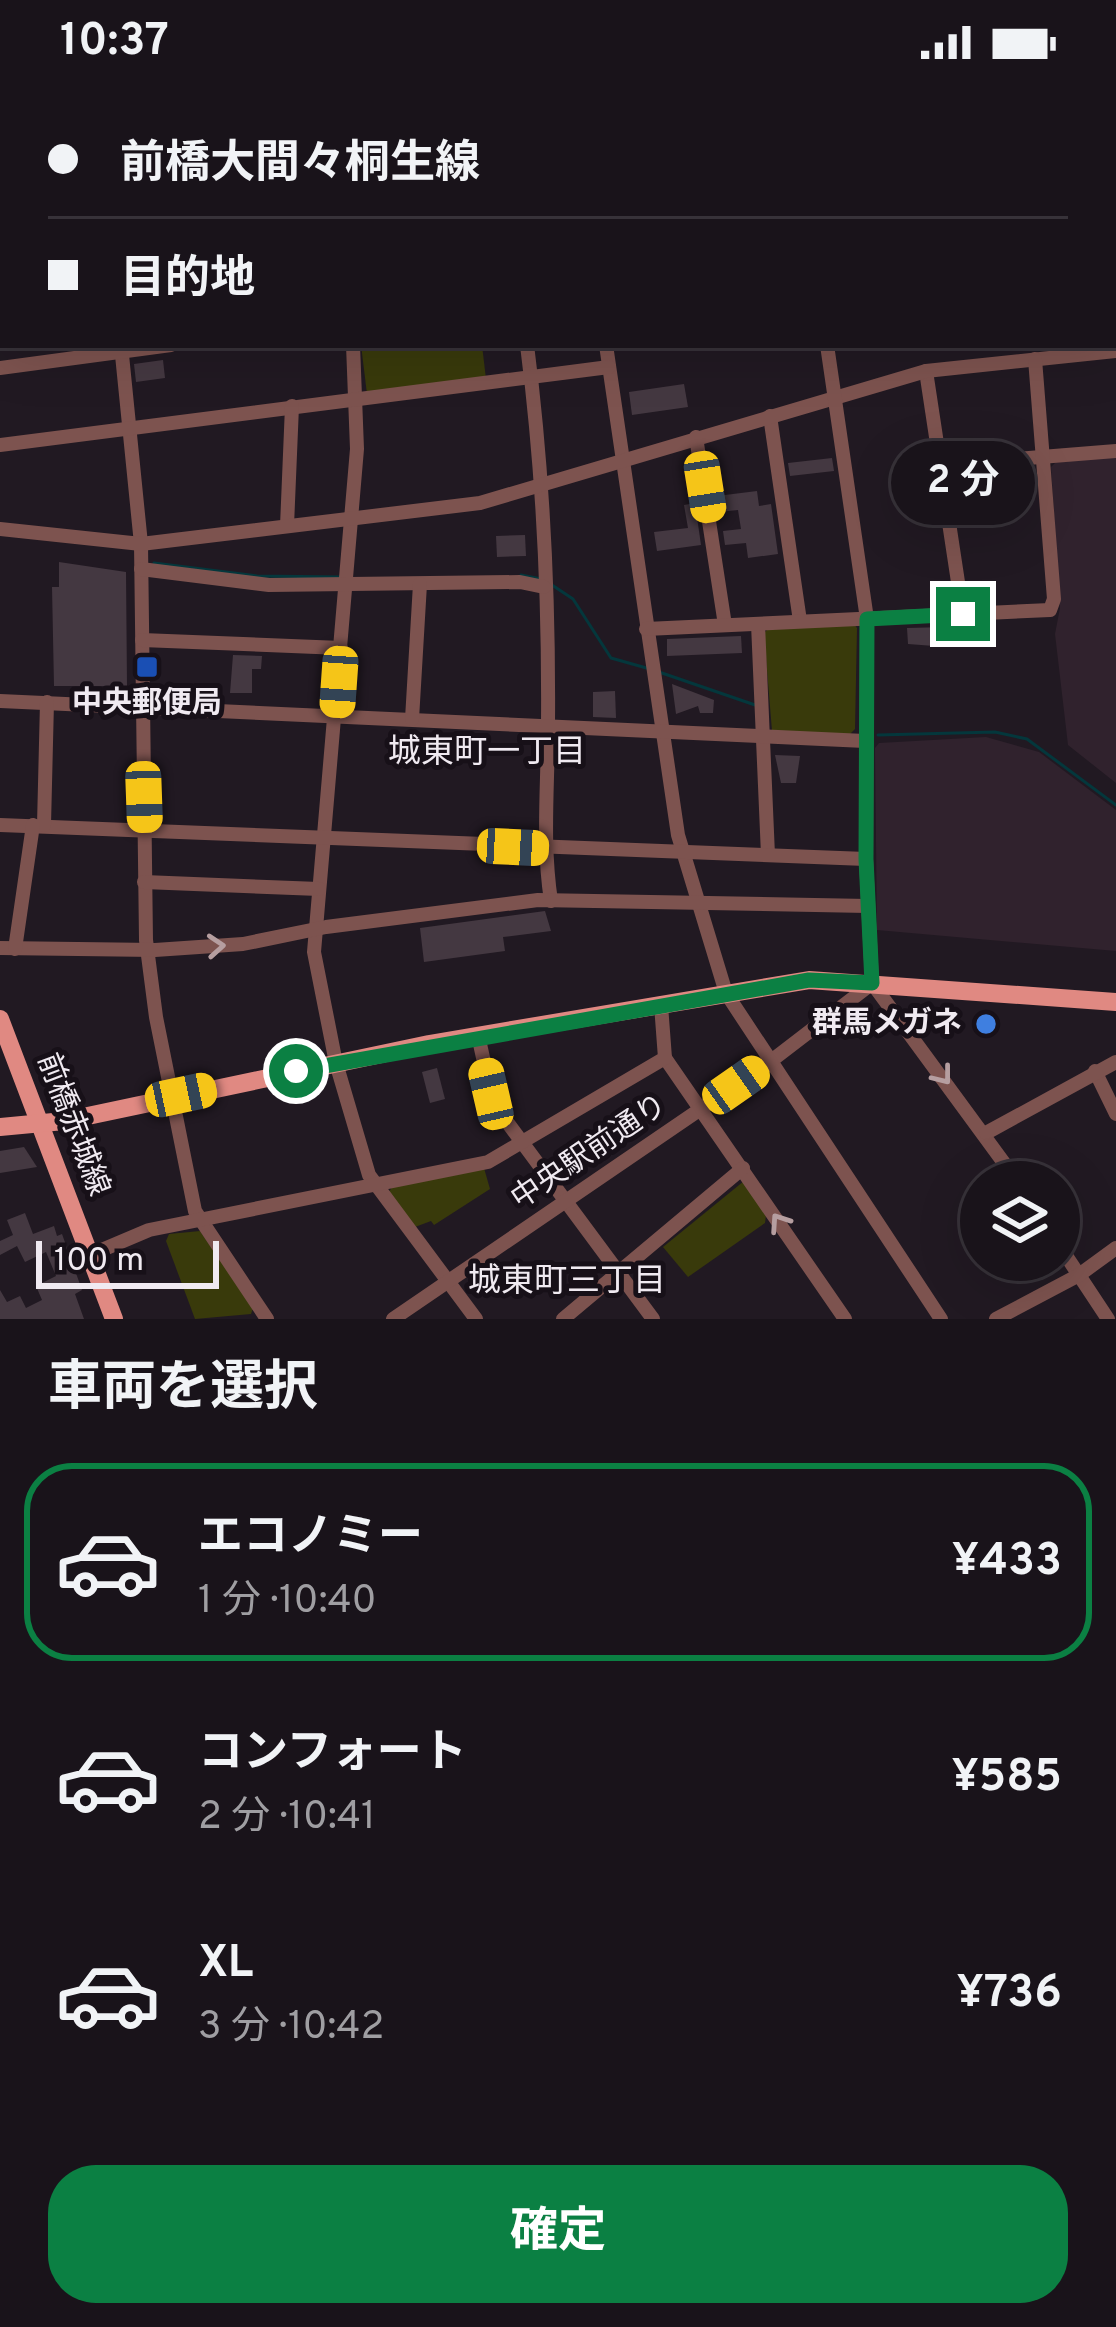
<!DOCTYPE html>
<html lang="ja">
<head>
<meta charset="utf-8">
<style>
  :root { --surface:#19131a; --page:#221c23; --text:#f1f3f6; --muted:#9f9ea2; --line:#373239; --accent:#0b8043 }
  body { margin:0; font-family:Overpass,"Noto Sans JP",sans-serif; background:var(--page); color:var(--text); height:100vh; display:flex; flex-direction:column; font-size:45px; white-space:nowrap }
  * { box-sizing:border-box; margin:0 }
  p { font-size:39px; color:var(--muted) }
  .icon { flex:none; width:66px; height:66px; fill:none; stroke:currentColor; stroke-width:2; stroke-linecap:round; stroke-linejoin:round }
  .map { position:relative; height:1235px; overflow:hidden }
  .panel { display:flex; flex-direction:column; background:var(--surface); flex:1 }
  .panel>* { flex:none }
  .hud { position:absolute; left:0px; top:0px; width:1116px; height:264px; box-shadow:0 12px 48px #0002,0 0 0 3px var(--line); display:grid; align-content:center; height:264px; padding:0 48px; background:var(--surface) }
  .fabs { position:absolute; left:960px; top:1077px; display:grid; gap:24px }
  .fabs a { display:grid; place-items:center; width:120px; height:120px; border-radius:50%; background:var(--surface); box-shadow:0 12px 48px #0002,0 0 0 3px var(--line); font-size:60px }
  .scale { position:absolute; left:36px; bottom:30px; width:183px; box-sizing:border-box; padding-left:12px; border:6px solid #f0eaf1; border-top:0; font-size:33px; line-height:42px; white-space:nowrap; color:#f0eaf1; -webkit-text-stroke:9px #171018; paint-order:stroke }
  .end { position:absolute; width:54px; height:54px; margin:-27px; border:15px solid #0b8043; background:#fff; box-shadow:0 0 0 6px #fff }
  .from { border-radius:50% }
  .bubble { position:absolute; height:84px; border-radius:42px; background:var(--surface); box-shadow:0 12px 48px #0002,0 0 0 3px var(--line); font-size:39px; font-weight:700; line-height:84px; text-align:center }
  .car { position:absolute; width:36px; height:72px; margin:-36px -18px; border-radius:15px; box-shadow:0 0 9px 3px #0007; background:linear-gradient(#f5c518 24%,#345 0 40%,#f5c518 0 76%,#345 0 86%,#f5c518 0) }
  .hud b { display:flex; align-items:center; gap:42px; height:114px; font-size:45px }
  .hud b+b { border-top:3px solid var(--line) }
  .hud i { width:30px; height:30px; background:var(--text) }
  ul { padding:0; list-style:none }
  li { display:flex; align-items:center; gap:36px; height:198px; margin:0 24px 18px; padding:0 24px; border:6px solid transparent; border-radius:48px }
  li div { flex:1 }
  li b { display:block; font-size:45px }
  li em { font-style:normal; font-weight:700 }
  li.selected { border-color:var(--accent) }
  li>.icon { width:108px; height:108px; stroke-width:1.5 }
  h2 { padding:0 48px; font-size:54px; line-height:144px }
  .cta { display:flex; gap:24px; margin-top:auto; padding:24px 48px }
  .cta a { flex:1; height:138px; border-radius:48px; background:var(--accent); color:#fff; font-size:48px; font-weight:700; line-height:138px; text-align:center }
  .status { display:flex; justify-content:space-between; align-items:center; height:84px; padding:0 60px; background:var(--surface); direction:ltr }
  .status svg { height:33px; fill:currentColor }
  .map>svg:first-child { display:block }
  .education { fill:#30222d }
  .green { fill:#393a0b }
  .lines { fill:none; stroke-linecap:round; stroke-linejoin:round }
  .stream { stroke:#04373c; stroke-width:3 }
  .building { fill:#443841 }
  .minor { stroke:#7d534f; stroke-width:14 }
  .major { stroke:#e08982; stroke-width:18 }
  .oneway { stroke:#b69ea0 }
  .route { stroke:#0b8043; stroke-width:15 }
  .transit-dot { fill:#1a4fb4; stroke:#171018; stroke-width:4.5 }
  .shop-dot { fill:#3f7fe0; stroke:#171018; stroke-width:4.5 }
  .labels { text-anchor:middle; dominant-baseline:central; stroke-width:10; stroke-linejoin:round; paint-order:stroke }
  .poi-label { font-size:30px; font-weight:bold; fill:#f0eaf1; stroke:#171018 }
  .street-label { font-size:30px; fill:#f0eaf1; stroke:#171018 }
  .neighbourhood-label { font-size:33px; fill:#f0eaf1; stroke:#171018 }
</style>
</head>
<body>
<div class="status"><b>10:37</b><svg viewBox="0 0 49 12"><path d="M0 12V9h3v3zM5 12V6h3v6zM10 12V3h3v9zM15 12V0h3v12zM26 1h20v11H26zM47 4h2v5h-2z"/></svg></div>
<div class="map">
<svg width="1116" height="1235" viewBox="0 0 1116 1235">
  <rect width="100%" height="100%" fill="#211922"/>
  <!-- education -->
  <g class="education">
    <polygon points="1116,373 1116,699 1068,661 1055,550 1060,524 1051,383 1056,378"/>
    <polygon points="986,653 1039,668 1116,726 1116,867 877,846 875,664 879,659"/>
  </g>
  <!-- green -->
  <g class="green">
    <polygon points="361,261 482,261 486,295 367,310"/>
    <polygon points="853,539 857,544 855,645 850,650 772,647 764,549 769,544"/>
    <polygon points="484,1084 490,1105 434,1141 431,1137 415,1143 389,1108 392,1103"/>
    <polygon points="744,1097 766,1131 765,1139 688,1193 663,1163"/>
    <polygon points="200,1147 253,1224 251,1230 195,1235 166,1157 169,1150"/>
  </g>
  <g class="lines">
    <!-- stream -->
    <g class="stream">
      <polyline points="154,479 257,492 343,493"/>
      <polyline points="521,491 541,495"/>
      <polyline points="549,499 573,515 611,574 650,585"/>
      <polyline points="659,588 758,622"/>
      <polyline points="878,651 995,648 1027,655 1116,721"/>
    </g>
  </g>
  <!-- building -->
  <g class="building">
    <polygon points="163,276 165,294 136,298 134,280"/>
    <polygon points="684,300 688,323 632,331 629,308"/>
    <polygon points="832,374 834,387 790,392 788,379"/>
    <polygon points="757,407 759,422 771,420 778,470 748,474 746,459 725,461 723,447 741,445 738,426 719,428 717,412"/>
    <polygon points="695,419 701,461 657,467 654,448 688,444 684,421"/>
    <polygon points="525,451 526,472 497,473 496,452"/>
    <polygon points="59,478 126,488 127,602 54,602 52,503 59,503"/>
    <polygon points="946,543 947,563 908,560 907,544"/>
    <polygon points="741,552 742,569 667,572 667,555"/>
    <polygon points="233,571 262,572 261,585 252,585 252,609 230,609"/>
    <polygon points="672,600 714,616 713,629 700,629 698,622 676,630"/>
    <polygon points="615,607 616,634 593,633 593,608"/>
    <polygon points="775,671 800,672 796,699 781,699"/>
    <polygon points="545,827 551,847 503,853 505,867 424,878 420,844"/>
    <polygon points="437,984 445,1015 430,1019 422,988"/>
    <polygon points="24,1063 37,1083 0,1089 0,1067"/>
    <polygon points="25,1129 33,1150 54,1142 57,1152 62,1150 82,1206 75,1210 84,1235 0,1235 0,1206 7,1218 20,1212 26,1224 42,1216 36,1202 56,1192 46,1168 25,1178 17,1162 0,1171 0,1157 13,1151 7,1136"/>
  </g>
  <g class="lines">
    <!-- minor -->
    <g class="minor">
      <polyline points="90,0 91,3"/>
      <polyline points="334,0 334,3"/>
      <polyline points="457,0 457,3"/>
      <polyline points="568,0 568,3"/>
      <polyline points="678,0 678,3"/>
      <polyline points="789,0 789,3"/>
      <polyline points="1090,0 1090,3"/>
      <polyline points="1113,72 1116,76"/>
      <polyline points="0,154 3,154"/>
      <polyline points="121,261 141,460 146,856 156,933 195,1127 267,1235"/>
      <polyline points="353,261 357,365 314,868 336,979 369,1091 476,1235"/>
      <path d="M527 261C543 386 549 516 548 641 548 702 542 758 551 817"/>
      <polyline points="606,261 678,751 726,909 941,1235"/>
      <polyline points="0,284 171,261"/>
      <polyline points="926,287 963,531"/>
      <polyline points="770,332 800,537"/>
      <polyline points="696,353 725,541"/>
      <polyline points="0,361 609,283"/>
      <polyline points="942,381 1116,367"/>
      <polyline points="287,442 292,322"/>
      <polyline points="0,445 141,460 480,419 926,287 1116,267"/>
      <polyline points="141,485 269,501 520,498 544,503"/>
      <polyline points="758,540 768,771"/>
      <polyline points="646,545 1050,526 1054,515 1035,275"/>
      <polyline points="142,556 341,564"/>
      <polyline points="0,617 865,657"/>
      <polyline points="412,635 420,500"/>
      <polyline points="0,741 866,775 867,535 827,261"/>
      <polyline points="44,741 47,618"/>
      <polyline points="866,775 872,899 1018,1098"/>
      <polyline points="144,798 319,805"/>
      <polyline points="0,864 155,866 243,860 326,843 538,816 868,822"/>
      <polyline points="15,865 33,741"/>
      <polyline points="478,951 493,1019 653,1235"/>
      <polyline points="665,974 845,1235"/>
      <polyline points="1095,987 1116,1030"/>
      <polyline points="986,1049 1116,978"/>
      <polyline points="1059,1161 1108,1235"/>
      <polyline points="90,1171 149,1146 488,1078 665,974 661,921"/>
      <polyline points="393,1235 771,977 870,901"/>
      <polyline points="563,1235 743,1084"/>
      <polyline points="996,1235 1079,1191 1116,1164"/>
    </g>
    <!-- major -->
    <g class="major">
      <polyline points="0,935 114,1235"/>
      <polyline points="0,1043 64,1037 429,960 809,896 1116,918"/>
    </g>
  </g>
  <!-- one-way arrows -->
  <defs><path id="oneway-chevron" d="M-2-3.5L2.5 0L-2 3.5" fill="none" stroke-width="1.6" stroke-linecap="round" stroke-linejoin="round" transform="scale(3)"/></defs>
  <g class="oneway">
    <use href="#oneway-chevron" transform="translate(216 862) rotate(-4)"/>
    <use href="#oneway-chevron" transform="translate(943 992) rotate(52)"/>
    <use href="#oneway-chevron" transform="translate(779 1138) rotate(-124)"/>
  </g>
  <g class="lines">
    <!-- route -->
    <polyline class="route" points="296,987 809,896 872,899 866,775 867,535 963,530"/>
  </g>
  <!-- markers -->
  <rect class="transit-dot" x="135" y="571" width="24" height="24" rx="6"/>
  <circle class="shop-dot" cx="986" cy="940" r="12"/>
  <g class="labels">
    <!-- poi labels -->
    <g class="poi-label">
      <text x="147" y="620">中央郵便局</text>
      <text x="962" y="940" text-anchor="end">群馬メガネ</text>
    </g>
    <!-- street labels -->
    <g class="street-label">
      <text transform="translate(72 1041) rotate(69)">前橋赤城線</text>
      <text transform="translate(590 1069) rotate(-34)">中央駅前通り</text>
    </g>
    <!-- neighbourhood labels -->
    <g class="neighbourhood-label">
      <text x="487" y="670">城東町一丁目</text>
      <text x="567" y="1199">城東町三丁目</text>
    </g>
  </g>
</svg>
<div class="fabs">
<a><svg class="icon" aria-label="layers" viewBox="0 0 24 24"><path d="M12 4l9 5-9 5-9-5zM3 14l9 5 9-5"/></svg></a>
</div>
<div class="scale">100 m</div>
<i class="end from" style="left:296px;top:987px"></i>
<i class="end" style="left:963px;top:530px"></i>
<div class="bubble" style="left:891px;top:357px;width:144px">2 分</div>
<i class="car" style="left:705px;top:403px;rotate:171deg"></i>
<i class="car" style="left:339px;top:598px;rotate:184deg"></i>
<i class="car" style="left:144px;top:713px;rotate:178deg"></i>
<i class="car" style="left:513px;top:763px;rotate:93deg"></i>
<i class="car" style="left:736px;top:1001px;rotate:55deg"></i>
<i class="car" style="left:491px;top:1010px;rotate:347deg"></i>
<i class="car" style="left:181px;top:1011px;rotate:78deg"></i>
<div class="hud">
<b><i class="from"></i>前橋大間々桐生線</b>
<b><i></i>目的地</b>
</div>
</div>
<section class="panel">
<h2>車両を選択</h2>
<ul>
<li class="selected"><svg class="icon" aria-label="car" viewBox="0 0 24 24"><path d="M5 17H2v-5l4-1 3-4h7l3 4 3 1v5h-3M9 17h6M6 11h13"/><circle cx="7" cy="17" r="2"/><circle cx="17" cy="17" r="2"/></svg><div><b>エコノミー</b><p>1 分 · 10:40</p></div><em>¥433</em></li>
<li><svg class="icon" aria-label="car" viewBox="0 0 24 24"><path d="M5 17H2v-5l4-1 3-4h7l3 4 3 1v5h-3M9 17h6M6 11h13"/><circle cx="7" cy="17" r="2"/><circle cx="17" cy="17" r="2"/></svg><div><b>コンフォート</b><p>2 分 · 10:41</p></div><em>¥585</em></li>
<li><svg class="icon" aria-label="car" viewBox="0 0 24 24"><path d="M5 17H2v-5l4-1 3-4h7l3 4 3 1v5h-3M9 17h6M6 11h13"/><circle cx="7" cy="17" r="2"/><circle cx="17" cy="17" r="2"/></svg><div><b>XL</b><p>3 分 · 10:42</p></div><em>¥736</em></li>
</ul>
<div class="cta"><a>確定</a></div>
</section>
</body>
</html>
